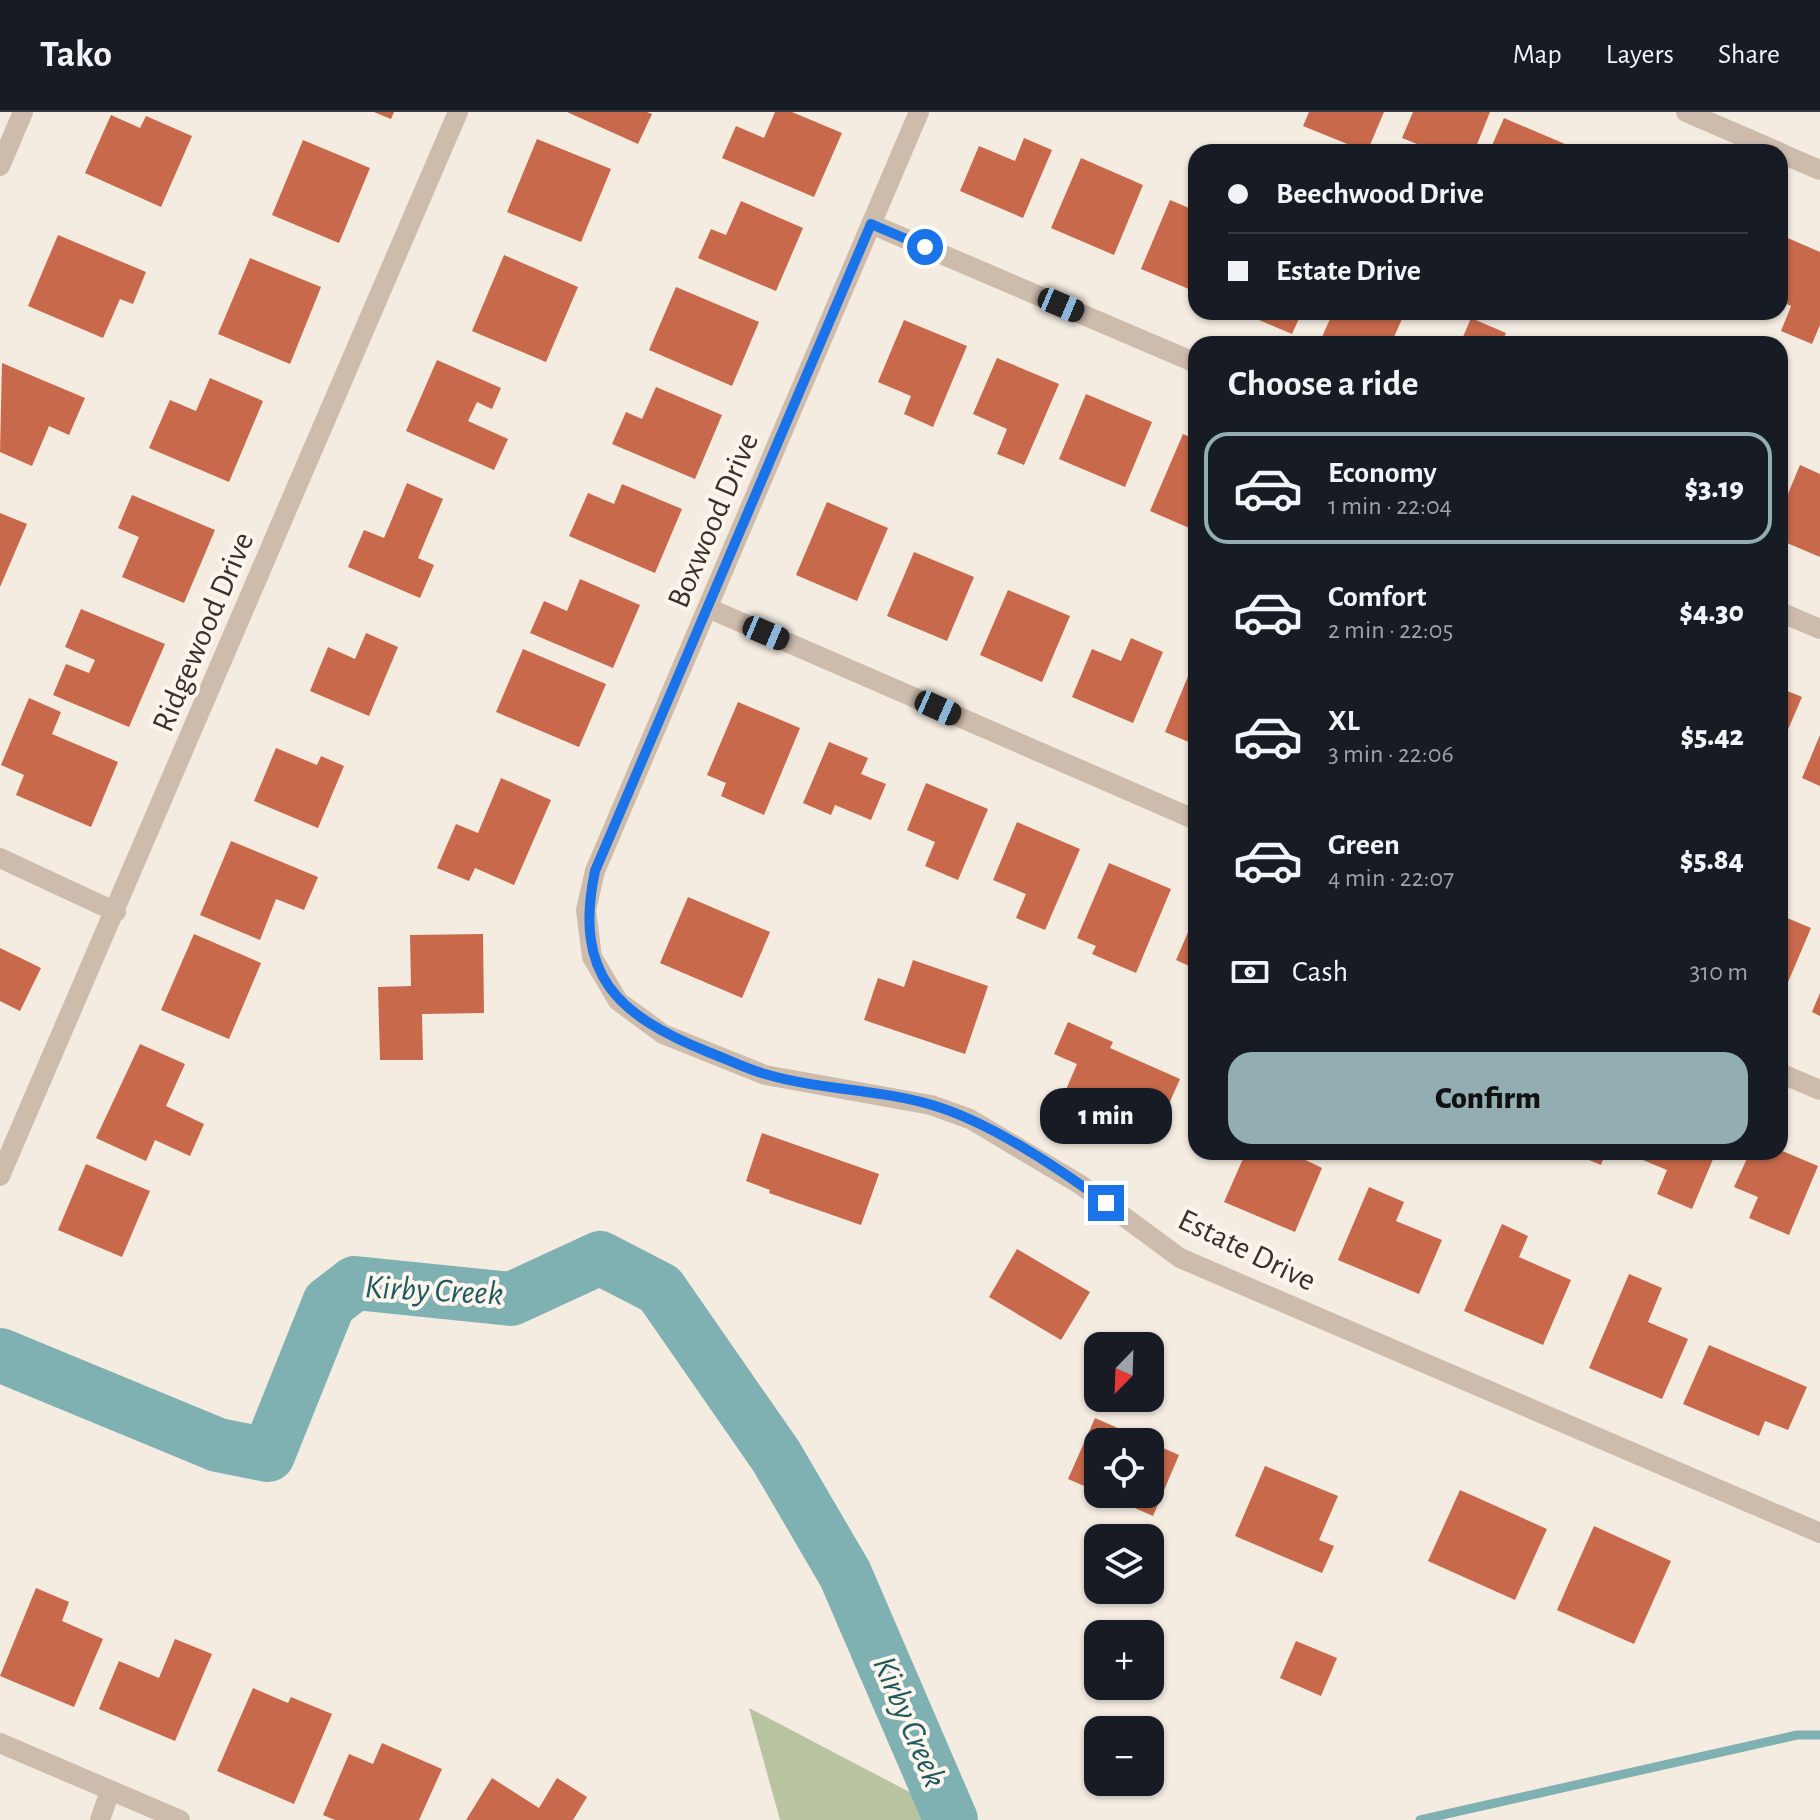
<!DOCTYPE html>
<html lang="en">
<head>
<meta charset="utf-8">
<style>
  :root { --surface:#171b24; --page:#20242c; --text:#f1f3f6; --muted:#9ea1a6; --line:#363941; --accent:#92aeb2 }
  body { margin:0; font-family:"Alegreya Sans",sans-serif; background:var(--page); color:var(--text); height:100vh; display:flex; flex-direction:column; font-size:30px; white-space:nowrap }
  * { box-sizing:border-box; margin:0 }
  p { font-size:26px; color:var(--muted) }
  .icon { flex:none; width:44px; height:44px; fill:none; stroke:currentColor; stroke-width:2; stroke-linecap:round; stroke-linejoin:round }
  .map { position:relative; flex:1; overflow:hidden }
  .panel { position:absolute; left:1188px; top:224px; width:600px; height:824px; display:flex; flex-direction:column; background:var(--surface); border-radius:24px; box-shadow:0 2px 6px #0004 }
  .panel>* { flex:none }
  .guide { position:absolute; left:1188px; top:32px; width:600px; height:176px; border-radius:24px; box-shadow:0 2px 6px #0004; display:grid; align-content:center; height:176px; padding:0 40px; background:var(--surface) }
  .needle { width:52px; rotate:203deg }
  .controls { position:absolute; left:1084px; top:1220px; display:grid; gap:16px }
  .controls a { display:grid; place-items:center; width:80px; height:80px; border-radius:16px; background:var(--surface); box-shadow:0 2px 6px #0004; font-size:40px }
  .end { position:absolute; width:36px; height:36px; margin:-18px; border:10px solid #1a73e8; background:#fff; box-shadow:0 0 0 4px #fff }
  .from { border-radius:50% }
  .bubble { position:absolute; height:56px; border-radius:24px; background:var(--surface); box-shadow:0 2px 6px #0004; font-size:26px; font-weight:800; line-height:56px; text-align:center }
  .car { position:absolute; width:24px; height:48px; margin:-24px -12px; border-radius:10px; box-shadow:0 0 6px 2px #0007; background:linear-gradient(#222 24%,#8ab4d8 0 40%,#222 0 76%,#8ab4d8 0 86%,#222 0) }
  .guide b { display:flex; align-items:center; gap:28px; height:76px; font-size:30px }
  .guide b+b { border-top:2px solid var(--line) }
  .guide i { width:20px; height:20px; background:var(--text) }
  ul { padding:0; list-style:none }
  li { display:flex; align-items:center; gap:24px; height:112px; margin:0 16px 12px; padding:0 24px; border:4px solid transparent; border-radius:24px }
  li div { flex:1 }
  li b { display:block; font-size:30px }
  li em { font-style:normal; font-weight:800 }
  li.active { border-color:var(--accent) }
  li>.icon { width:72px; height:72px; stroke-width:1.5 }
  h2 { padding:0 40px; font-size:36px; line-height:96px }
  .pay { display:flex; align-items:center; gap:20px; height:88px; padding:0 40px; font-size:30px }
  .pay p { margin-inline-start:auto }
  .action { display:flex; gap:16px; margin-top:auto; padding:16px 40px }
  .action a { flex:1; height:92px; border-radius:24px; background:var(--accent); color:#111; font-size:32px; font-weight:800; line-height:92px; text-align:center }
  header { display:flex; align-items:center; gap:48px; box-sizing:border-box; height:112px; padding:0 40px; background:var(--surface); border-bottom:2px solid var(--line) }
  header strong { font-size:38px }
  nav { display:flex; gap:44px; margin-inline-start:auto; font-size:28px }
  .map>svg:first-child { display:block }
  .green { fill:#b8c4a0 }
  .lines { fill:none; stroke-linecap:round; stroke-linejoin:round }
  .stream { stroke:#7fb0b2; stroke-width:9 }
  .river { stroke:#7fb0b2; stroke-width:54 }
  .building { fill:#c8694b }
  .minor { stroke:#cdbbac; stroke-width:20 }
  .route { stroke:#1a73e8; stroke-width:10 }
  .labels { text-anchor:middle; dominant-baseline:central; stroke-width:8; stroke-linejoin:round; paint-order:stroke }
  .street-label { font-size:32px; fill:#3b302b; stroke:#fbf5ee }
  .water-label { font-size:34px; font-style:italic; fill:#1f5a5e; stroke:#fbf5ee }
</style>
</head>
<body>
<header>
<strong>Tako</strong>
<nav><a>Map</a><a>Layers</a><a>Share</a></nav>
</header>
<div class="map">
<svg width="1820" height="1708" viewBox="0 0 1820 1708">
  <rect width="100%" height="100%" fill="#f4ebe1"/>
  <!-- green -->
  <polygon class="green" points="749,1596 963,1708 780,1708"/>
  <g class="lines">
    <!-- stream -->
    <polyline class="stream" points="1420,1708 1797,1623 1820,1623"/>
    <!-- river -->
    <polyline class="river" points="0,1243 218,1333 268,1343 329,1191 355,1171 511,1187 600,1146 660,1177 776,1344 845,1462 951,1708"/>
  </g>
  <!-- building -->
  <g class="building">
    <polygon points="374,0 394,0 391,7"/>
    <polygon points="567,0 647,0 652,2 638,32"/>
    <polygon points="775,0 792,0 842,21 814,85 722,46 736,14 764,26"/>
    <polygon points="1309,0 1384,0 1367,40 1303,14"/>
    <polygon points="1413,0 1490,0 1474,40 1437,40 1402,26"/>
    <polygon points="111,3 140,16 146,4 192,24 161,95 85,61"/>
    <polygon points="1504,6 1579,38 1578,40 1489,40"/>
    <polygon points="1024,26 1052,38 1023,106 960,79 979,34 1015,49"/>
    <polygon points="537,27 611,57 581,130 507,100"/>
    <polygon points="303,28 370,56 339,131 272,103"/>
    <polygon points="1081,46 1143,73 1114,143 1051,116"/>
    <polygon points="1170,88 1196,99 1196,180 1141,157"/>
    <polygon points="741,89 803,116 776,179 698,146 711,117 726,123"/>
    <polygon points="58,123 146,160 133,192 120,187 103,226 28,194"/>
    <polygon points="1783,124 1820,140 1820,213 1812,232 1781,219 1791,194 1780,189"/>
    <polygon points="504,143 578,175 546,250 472,219"/>
    <polygon points="250,146 321,175 290,252 218,222"/>
    <polygon points="676,175 759,210 732,274 649,238"/>
    <polygon points="1240,200 1302,200 1292,222"/>
    <polygon points="1333,200 1405,200 1391,232 1319,232"/>
    <polygon points="1471,206 1506,221 1501,232 1460,232"/>
    <polygon points="904,208 967,234 933,315 904,302 911,284 878,270"/>
    <polygon points="1434,225 1451,232 1431,232"/>
    <polygon points="997,246 1059,272 1024,353 997,342 1007,317 973,302"/>
    <polygon points="437,248 501,276 492,297 477,290 468,309 508,327 494,358 406,319"/>
    <polygon points="2,251 85,286 69,323 49,314 32,354 0,340"/>
    <polygon points="210,266 263,289 229,370 149,336 170,288 196,299"/>
    <polygon points="656,275 722,303 695,367 612,332 626,300 642,307"/>
    <polygon points="1086,282 1152,310 1125,375 1059,347"/>
    <polygon points="1183,322 1196,328 1196,419 1150,399"/>
    <polygon points="1800,353 1820,362 1820,445 1780,428 1780,401"/>
    <polygon points="407,371 443,387 418,446 434,453 420,486 348,455 364,418 384,426"/>
    <polygon points="622,372 682,397 655,461 569,424 588,381 614,392"/>
    <polygon points="132,383 215,418 184,491 122,465 139,425 118,416"/>
    <polygon points="827,390 888,416 857,489 796,463"/>
    <polygon points="0,401 27,412 0,475"/>
    <polygon points="914,440 974,465 947,529 887,504"/>
    <polygon points="580,467 640,493 613,556 530,521 544,489 567,499"/>
    <polygon points="1008,478 1070,504 1042,570 980,543"/>
    <polygon points="81,497 165,532 129,615 53,583 66,552 89,561 95,548 65,535"/>
    <polygon points="366,521 398,535 369,604 310,579 328,535 355,547"/>
    <polygon points="1131,526 1163,540 1133,611 1072,585 1092,537 1121,549"/>
    <polygon points="523,537 606,572 579,635 496,600"/>
    <polygon points="1189,562 1196,565 1196,633 1165,620"/>
    <polygon points="1780,576 1802,585 1780,636"/>
    <polygon points="29,586 61,600 52,622 118,650 91,715 16,683 24,663 1,653"/>
    <polygon points="738,590 800,616 764,703 721,684 726,671 707,663"/>
    <polygon points="1820,623 1820,674 1802,666"/>
    <polygon points="829,630 868,646 861,662 886,672 871,708 835,693 831,703 803,691"/>
    <polygon points="276,636 317,653 321,644 344,654 318,716 254,689"/>
    <polygon points="501,666 551,688 514,773 475,756 469,769 437,756 456,712 478,721"/>
    <polygon points="926,671 988,697 958,768 925,754 935,730 907,718"/>
    <polygon points="1017,710 1080,737 1045,818 1016,806 1026,782 993,768"/>
    <polygon points="231,729 318,765 304,798 276,787 260,828 200,803"/>
    <polygon points="1109,751 1171,777 1136,861 1092,842 1096,834 1077,826"/>
    <polygon points="688,785 770,820 742,886 660,851"/>
    <polygon points="1196,802 1196,857 1176,848"/>
    <polygon points="1780,803 1811,816 1780,889"/>
    <polygon points="194,822 261,851 229,927 161,898"/>
    <polygon points="483,822 484,901 422,902 423,948 380,948 378,875 411,874 410,823"/>
    <polygon points="0,836 41,856 20,899 0,889"/>
    <polygon points="913,848 988,874 965,942 864,908 878,866 904,875"/>
    <polygon points="1196,863 1196,886 1188,883"/>
    <polygon points="1820,881 1820,904 1812,900"/>
    <polygon points="1068,910 1113,930 1110,936 1180,967 1168,994 1156,988 1141,1022 1062,987 1077,952 1054,942"/>
    <polygon points="140,932 185,952 166,994 204,1012 190,1044 155,1028 146,1049 96,1026"/>
    <polygon points="762,1021 879,1062 861,1113 769,1081 770,1078 746,1069"/>
    <polygon points="1780,1038 1818,1054 1789,1123 1749,1106 1758,1085 1734,1075 1750,1040"/>
    <polygon points="1246,1040 1289,1040 1322,1056 1295,1120 1224,1090"/>
    <polygon points="1570,1040 1606,1040 1601,1053"/>
    <polygon points="1641,1040 1716,1040 1692,1097 1657,1082 1667,1058 1638,1046"/>
    <polygon points="86,1052 150,1079 122,1145 58,1118"/>
    <polygon points="1369,1075 1404,1090 1396,1109 1442,1128 1419,1182 1338,1148"/>
    <polygon points="1502,1112 1528,1124 1519,1145 1571,1168 1543,1233 1464,1199"/>
    <polygon points="1017,1137 1090,1180 1061,1228 989,1185"/>
    <polygon points="1629,1162 1662,1176 1648,1210 1688,1227 1662,1287 1589,1256"/>
    <polygon points="1709,1233 1807,1275 1788,1318 1765,1309 1759,1324 1683,1292"/>
    <polygon points="1095,1306 1179,1343 1153,1404 1103,1382 1150,1382 1150,1330 1098,1330 1098,1380 1068,1367"/>
    <polygon points="1265,1354 1338,1384 1319,1428 1334,1434 1322,1461 1235,1424"/>
    <polygon points="1460,1378 1547,1417 1515,1488 1428,1449"/>
    <polygon points="1594,1414 1671,1449 1634,1532 1557,1498"/>
    <polygon points="36,1476 69,1490 62,1509 103,1527 74,1595 0,1564"/>
    <polygon points="175,1527 212,1542 175,1629 99,1597 119,1549 159,1566"/>
    <polygon points="1296,1529 1337,1546 1321,1584 1280,1566"/>
    <polygon points="253,1576 288,1591 291,1585 332,1602 294,1692 217,1659"/>
    <polygon points="382,1631 442,1657 419,1708 335,1708 323,1703 349,1642 373,1652"/>
    <polygon points="492,1666 539,1696 557,1666 587,1685 573,1708 466,1708"/>
  </g>
  <g class="lines">
    <!-- minor -->
    <g class="minor">
      <polyline points="919,0 595,759 586,798 592,845 618,889 663,922 765,963 931,993 970,1007 1081,1073 1180,1146 1820,1421"/>
      <polyline points="1686,0 1779,40"/>
      <polyline points="1780,41 1820,58"/>
      <polyline points="0,54 23,0"/>
      <polyline points="871,112 1196,251"/>
      <polyline points="708,496 1196,708"/>
      <polyline points="1780,500 1820,517"/>
      <polyline points="0,746 116,800"/>
      <polyline points="1780,961 1820,978"/>
      <polyline points="0,1064 458,0"/>
      <polyline points="0,1631 180,1708"/>
      <polyline points="100,1708 110,1679"/>
    </g>
  </g>
  <g class="lines">
    <!-- route -->
    <path class="route" d="M925 135 871 112 595 759C573 863 617 903 708 940 727 947 746 957 765 962 819 978 878 977 932 993 990 1010 1057 1055 1106 1091"/>
  </g>
  <g class="labels">
    <!-- street labels -->
    <g class="street-label">
      <text transform="translate(713 408) rotate(-67)">Boxwood Drive</text>
      <text transform="translate(203 520) rotate(-67)">Ridgewood Drive</text>
      <text transform="translate(1247 1138) rotate(26)">Estate Drive</text>
    </g>
    <!-- water labels -->
    <g class="water-label">
      <text transform="translate(434 1179) rotate(3)">Kirby Creek</text>
      <text transform="translate(909 1610) rotate(67)">Kirby Creek</text>
    </g>
  </g>
</svg>
<div class="controls">
<a><svg class="needle" viewBox="-14 -14 28 28"><path d="M0-13l5 13h-10z" fill="#e53935"/><path d="M0 13l5-13h-10z" fill="#9ea1a6"/></svg></a>
<a><svg class="icon" aria-label="locate" viewBox="0 0 24 24"><circle cx="12" cy="12" r="6"/><path d="M12 2v4M12 18v4M2 12h4M18 12h4"/></svg></a>
<a><svg class="icon" aria-label="layers" viewBox="0 0 24 24"><path d="M12 4l9 5-9 5-9-5zM3 14l9 5 9-5"/></svg></a>
<a>+</a>
<a>−</a>
</div>
<i class="end from" style="left:925px;top:135px"></i>
<i class="end" style="left:1106px;top:1091px"></i>
<div class="bubble" style="left:1040px;top:976px;width:132px">1 min</div>
<i class="car" style="left:1061px;top:193px;rotate:113deg"></i>
<i class="car" style="left:766px;top:521px;rotate:113deg"></i>
<i class="car" style="left:938px;top:596px;rotate:114deg"></i>
<div class="guide">
<b><i class="from"></i>Beechwood Drive</b>
<b><i></i>Estate Drive</b>
</div>
<section class="panel">
<h2>Choose a ride</h2>
<ul>
<li class="active"><svg class="icon" aria-label="car" viewBox="0 0 24 24"><path d="M5 17H2v-5l4-1 3-4h7l3 4 3 1v5h-3M9 17h6M6 11h13"/><circle cx="7" cy="17" r="2"/><circle cx="17" cy="17" r="2"/></svg><div><b>Economy</b><p>1 min · 22:04</p></div><em>$3.19</em></li>
<li><svg class="icon" aria-label="car" viewBox="0 0 24 24"><path d="M5 17H2v-5l4-1 3-4h7l3 4 3 1v5h-3M9 17h6M6 11h13"/><circle cx="7" cy="17" r="2"/><circle cx="17" cy="17" r="2"/></svg><div><b>Comfort</b><p>2 min · 22:05</p></div><em>$4.30</em></li>
<li><svg class="icon" aria-label="car" viewBox="0 0 24 24"><path d="M5 17H2v-5l4-1 3-4h7l3 4 3 1v5h-3M9 17h6M6 11h13"/><circle cx="7" cy="17" r="2"/><circle cx="17" cy="17" r="2"/></svg><div><b>XL</b><p>3 min · 22:06</p></div><em>$5.42</em></li>
<li><svg class="icon" aria-label="car" viewBox="0 0 24 24"><path d="M5 17H2v-5l4-1 3-4h7l3 4 3 1v5h-3M9 17h6M6 11h13"/><circle cx="7" cy="17" r="2"/><circle cx="17" cy="17" r="2"/></svg><div><b>Green</b><p>4 min · 22:07</p></div><em>$5.84</em></li>
</ul>
<div class="pay"><svg class="icon" aria-label="cash" viewBox="0 0 24 24"><path d="M3 7h18v10H3z"/><circle cx="12" cy="12" r="2"/></svg>Cash<p>310 m</p></div>
<div class="action"><a>Confirm</a></div>
</section>
</div>
</body>
</html>
